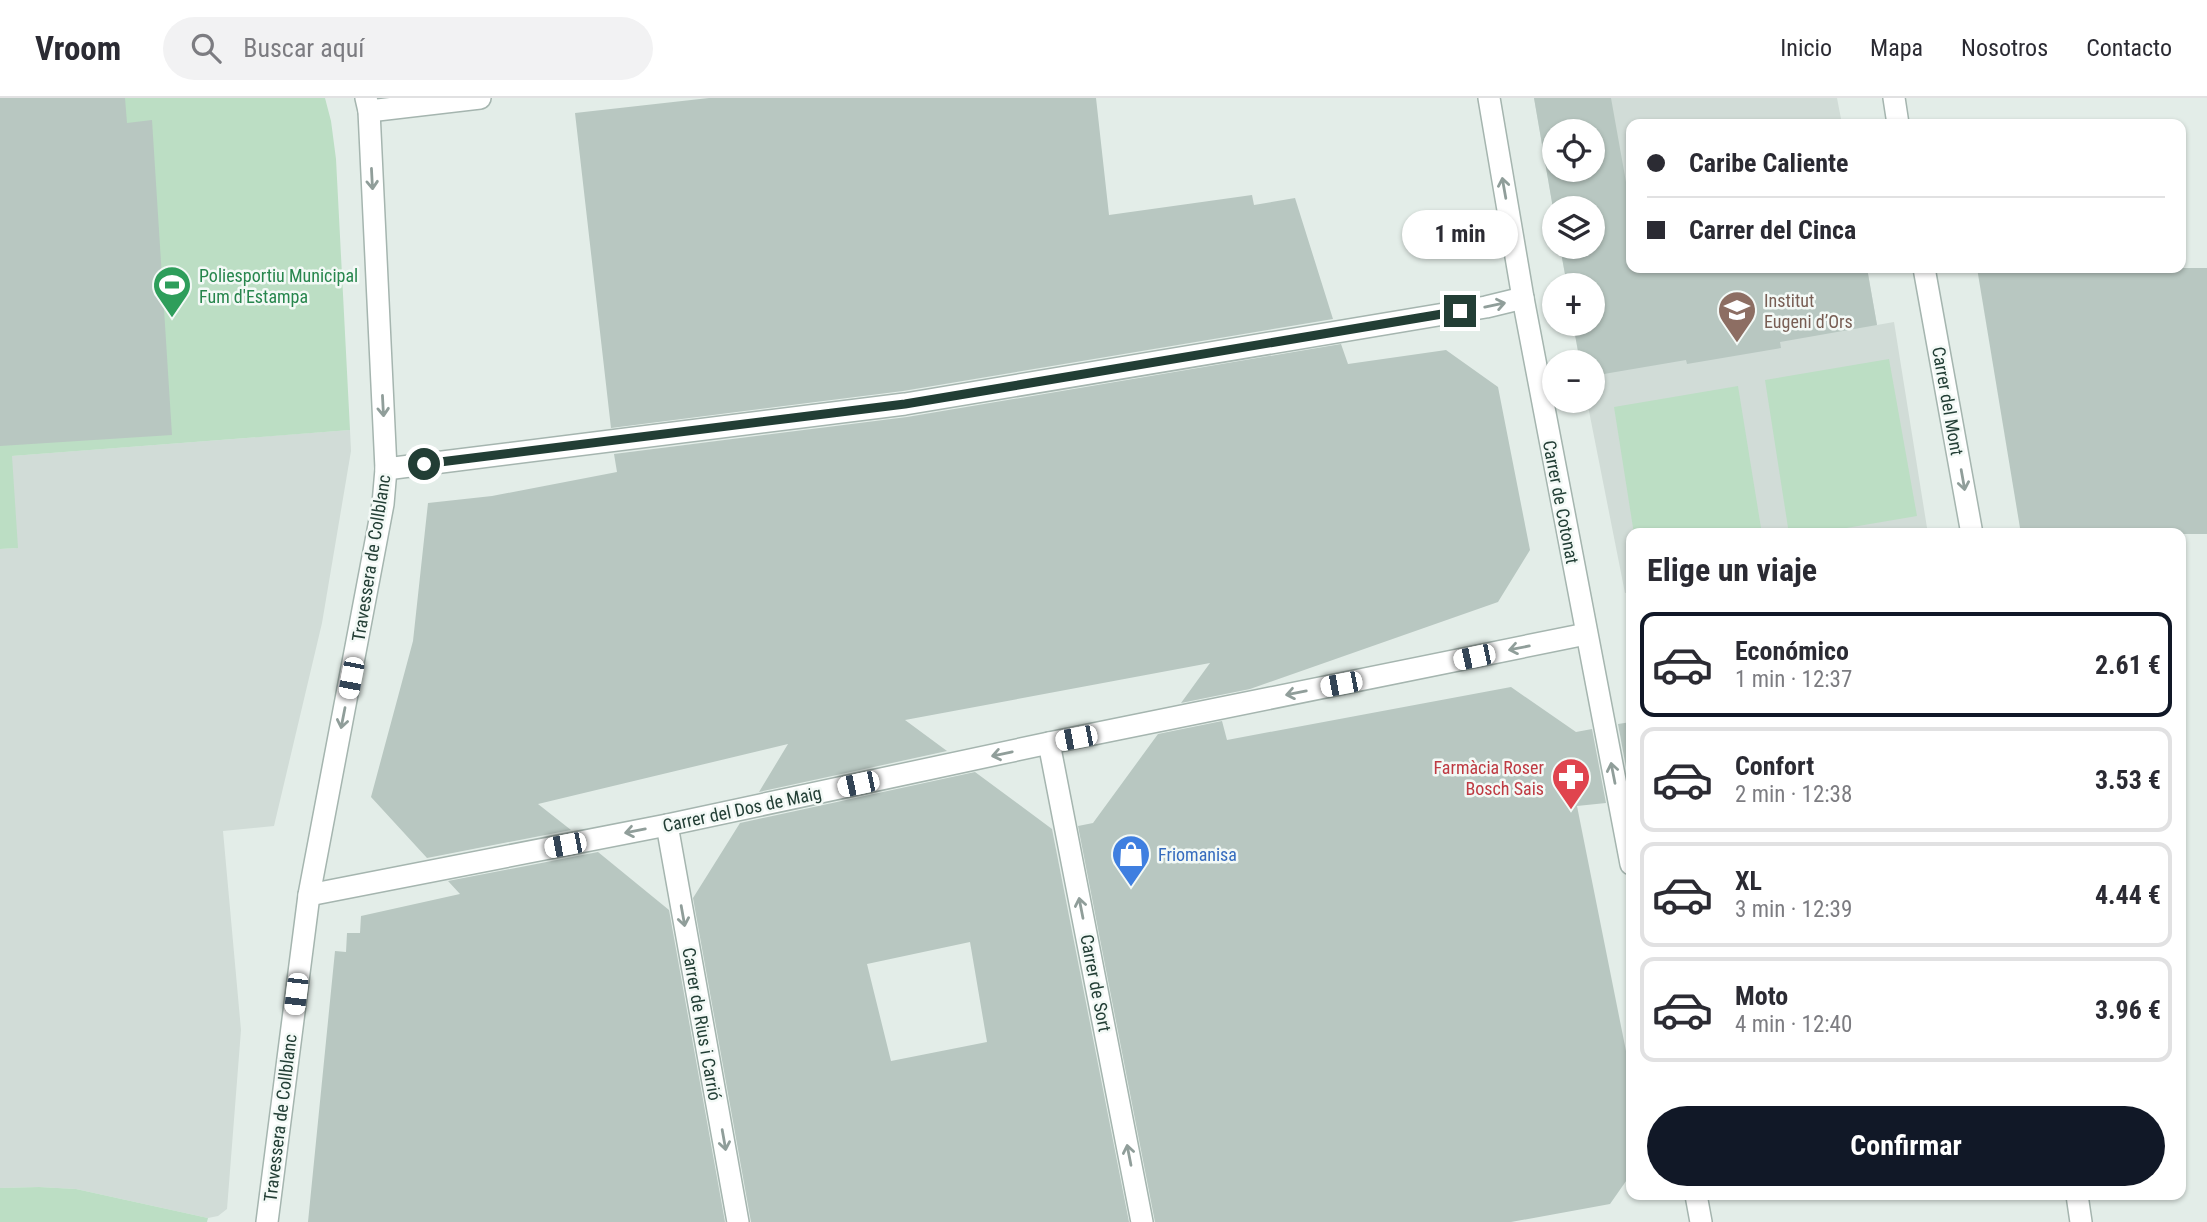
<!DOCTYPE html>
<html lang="es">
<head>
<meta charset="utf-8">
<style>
  :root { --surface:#fff; --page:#f2f2f3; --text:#2b2b33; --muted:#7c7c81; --line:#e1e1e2; --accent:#111827 }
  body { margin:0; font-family:"Roboto Condensed",sans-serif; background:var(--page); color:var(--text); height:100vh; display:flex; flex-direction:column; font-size:26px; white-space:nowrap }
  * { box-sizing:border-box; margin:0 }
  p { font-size:23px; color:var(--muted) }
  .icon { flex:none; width:38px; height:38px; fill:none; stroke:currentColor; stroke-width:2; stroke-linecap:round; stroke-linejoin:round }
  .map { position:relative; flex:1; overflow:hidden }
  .sheet { position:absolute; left:1626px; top:430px; width:560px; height:672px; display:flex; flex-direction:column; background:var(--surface); border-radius:14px; box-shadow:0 2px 5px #0004 }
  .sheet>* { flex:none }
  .guide { position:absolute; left:1626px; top:21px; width:560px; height:154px; border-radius:14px; box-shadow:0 2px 5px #0004; display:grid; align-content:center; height:154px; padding:0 21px; background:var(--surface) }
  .fabs { position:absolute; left:1542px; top:21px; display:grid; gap:14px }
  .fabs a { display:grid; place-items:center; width:63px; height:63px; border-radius:50%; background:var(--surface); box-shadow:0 2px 5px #0004; font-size:35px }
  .end { position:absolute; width:32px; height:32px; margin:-16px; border:9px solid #223e35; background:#fff; box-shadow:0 0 0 4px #fff }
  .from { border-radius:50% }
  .bubble { position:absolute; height:49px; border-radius:24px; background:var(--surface); box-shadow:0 2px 5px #0004; font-size:23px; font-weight:700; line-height:49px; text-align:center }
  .car { position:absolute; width:21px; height:42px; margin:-21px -10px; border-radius:9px; box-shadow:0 0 5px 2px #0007; background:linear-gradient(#fff 24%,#345 0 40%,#fff 0 76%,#345 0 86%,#fff 0) }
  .guide b { display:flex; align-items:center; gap:24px; height:66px; font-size:26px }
  .guide b+b { border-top:2px solid var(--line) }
  .guide i { width:18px; height:18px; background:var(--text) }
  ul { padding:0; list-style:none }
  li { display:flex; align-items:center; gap:21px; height:105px; margin:0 14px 10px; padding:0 7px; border:4px solid var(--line); border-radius:14px }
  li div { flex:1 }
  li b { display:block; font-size:26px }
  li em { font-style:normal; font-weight:700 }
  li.current { border-color:var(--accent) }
  li>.icon { width:63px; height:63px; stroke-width:1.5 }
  h2 { padding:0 21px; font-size:32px; line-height:84px }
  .button { display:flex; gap:14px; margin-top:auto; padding:14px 21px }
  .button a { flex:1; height:80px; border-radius:42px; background:var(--accent); color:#fff; font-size:28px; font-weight:700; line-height:80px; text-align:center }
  header { display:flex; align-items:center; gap:42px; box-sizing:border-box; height:98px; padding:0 35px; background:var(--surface); border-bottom:2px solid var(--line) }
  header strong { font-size:33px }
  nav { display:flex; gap:38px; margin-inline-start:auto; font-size:24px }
  .search { width:490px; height:63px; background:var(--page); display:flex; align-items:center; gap:18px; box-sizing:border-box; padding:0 24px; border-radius:38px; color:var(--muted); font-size:26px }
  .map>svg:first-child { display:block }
  .built { fill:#d1dcd7; fill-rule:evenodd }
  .green { fill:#bcdec4 }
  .building { fill:#b8c7c1; fill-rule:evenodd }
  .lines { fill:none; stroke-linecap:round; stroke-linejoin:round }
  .street-casing { stroke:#a5b5af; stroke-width:24 }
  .street { stroke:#fff; stroke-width:21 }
  .oneway { stroke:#909e9a }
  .route { stroke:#223e35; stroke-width:9 }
  .labels { text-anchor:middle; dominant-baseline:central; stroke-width:5; stroke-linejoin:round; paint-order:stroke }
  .leisure-label { font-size:18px; fill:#27864d; stroke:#f3f9f6; text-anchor:start }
  .education-label { font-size:18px; fill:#785e54; stroke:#f3f9f6; text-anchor:start }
  .street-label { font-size:18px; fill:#223e35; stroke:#f3f9f6 }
  .health-label { font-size:18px; fill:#be3a42; stroke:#f3f9f6; text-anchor:end }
  .shop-label { font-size:18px; fill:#366cbe; stroke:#f3f9f6; text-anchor:start }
</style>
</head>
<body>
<header>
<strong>Vroom</strong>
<div class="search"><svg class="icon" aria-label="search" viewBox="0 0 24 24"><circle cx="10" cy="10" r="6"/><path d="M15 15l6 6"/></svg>Buscar aquí</div>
<nav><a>Inicio</a><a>Mapa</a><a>Nosotros</a><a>Contacto</a></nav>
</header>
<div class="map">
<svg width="2207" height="1124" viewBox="0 0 2207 1124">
  <rect width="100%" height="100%" fill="#e3ede8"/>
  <!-- built -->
  <g class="built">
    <path d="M1534 0H1837L1842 26H1631V170H1867L1877 227 1894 224 1928 436H1631V494L1625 495 1587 303H1592V264H1580L1573 226H1592V187H1567L1560 149H1592V110H1554V116ZM1554 33H1592V72H1554Z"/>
    <polygon points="350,332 351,353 322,525 274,728 223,733 241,932 227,1111 218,1118 208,1120 76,1091 39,1089 0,1090 0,451 17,450 11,358"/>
  </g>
  <!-- green -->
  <g class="green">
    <polygon points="0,0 325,0 331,23 336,61 350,332 12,358 18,450 0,451"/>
    <polygon points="1889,261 1917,418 1811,436 1789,436 1765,282"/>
    <polygon points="1738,288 1762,436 1634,436 1614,309"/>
    <polygon points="39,1089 76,1091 208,1120 207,1124 0,1124 0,1090"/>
  </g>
  <!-- building -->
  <g class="building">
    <polygon points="0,0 125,0 127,25 152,22 172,337 0,348"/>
    <polygon points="709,0 1096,0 1109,117 1252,97 1254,107 1295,100 1333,221 903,293 611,330 575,15"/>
    <path d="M1534 0H1611L1631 112V170H1867L1877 227 1780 244 1781 250 1687 266 1686 262 1592 278V264H1580L1573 226H1592V187H1567L1560 149H1592V110H1554V116ZM1554 33H1592V72H1554Z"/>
    <polygon points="1977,170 2207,170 2207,436 2021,436"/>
    <polygon points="1341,246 1348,266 1446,252 1498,289 1530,452 1498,504 1250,591 1181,605 1210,565 905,622 947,653 759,694 788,646 538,706 571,732 427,760 371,699 413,543 428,405 492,398 617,374 614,356 907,319"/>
    <polygon points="1511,589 1576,634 1592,631 1606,705 1577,708 1631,978 1631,1076 1610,1106 1511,1124 1155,1124 1078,728 1093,725 1158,636 1222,623 1227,642"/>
    <polygon points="1631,624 1631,696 1618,626"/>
    <path d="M975 674 1052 731 1129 1124H751L693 800 740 725ZM970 844 987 944 891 963 867 866Z"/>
    <polygon points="598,754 669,812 725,1124 308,1124 335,853 346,854 347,835 360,835 361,818 460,796 448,783"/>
  </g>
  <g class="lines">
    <defs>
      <g id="street">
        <polyline points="1489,0 1523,200 1631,766"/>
        <polyline points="1894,0 1898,26"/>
        <polyline points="369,13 480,0"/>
        <polyline points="1924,170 1972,436"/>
        <polyline points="386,371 905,306 1486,209 1523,200"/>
        <polyline points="1049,645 1142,1124"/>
        <polyline points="667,727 738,1124"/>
        <polyline points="309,797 667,727 1049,645 1586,536"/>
        <polyline points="1696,1097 1701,1124"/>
        <polyline points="2077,1097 2081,1124"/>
        <polyline points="267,1124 309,797 383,406 386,371 369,13 366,0"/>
      </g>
    </defs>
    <!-- street casing -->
    <use href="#street" class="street-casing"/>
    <!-- street -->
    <use href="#street" class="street"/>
  </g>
  <!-- one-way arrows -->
  <defs><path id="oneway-shaft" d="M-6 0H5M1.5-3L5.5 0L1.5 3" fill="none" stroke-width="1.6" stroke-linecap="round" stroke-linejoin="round" transform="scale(1.75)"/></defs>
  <g class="oneway">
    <use href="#oneway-shaft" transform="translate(372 81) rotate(87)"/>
    <use href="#oneway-shaft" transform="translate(1504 90) rotate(-100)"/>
    <use href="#oneway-shaft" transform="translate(1495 207) rotate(-12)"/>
    <use href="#oneway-shaft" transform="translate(383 308) rotate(87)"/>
    <use href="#oneway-shaft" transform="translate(1963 382) rotate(80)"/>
    <use href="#oneway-shaft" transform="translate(1519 550) rotate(169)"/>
    <use href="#oneway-shaft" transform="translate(1296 595) rotate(169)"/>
    <use href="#oneway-shaft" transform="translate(343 620) rotate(101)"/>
    <use href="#oneway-shaft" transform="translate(1002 656) rotate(168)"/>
    <use href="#oneway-shaft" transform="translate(1613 675) rotate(-101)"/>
    <use href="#oneway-shaft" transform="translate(635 733) rotate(169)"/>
    <use href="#oneway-shaft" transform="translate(1081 810) rotate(-101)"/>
    <use href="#oneway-shaft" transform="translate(683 818) rotate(80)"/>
    <use href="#oneway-shaft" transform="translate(724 1042) rotate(80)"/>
    <use href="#oneway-shaft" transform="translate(1129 1057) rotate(-101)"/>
  </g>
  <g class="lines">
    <!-- route -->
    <polyline class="route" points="424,366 905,306 1460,213"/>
  </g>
  <!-- icons -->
  <defs>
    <symbol id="stadium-pin" viewBox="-11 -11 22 30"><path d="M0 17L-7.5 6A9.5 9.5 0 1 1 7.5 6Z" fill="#2e9e5b" stroke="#f3f9f6"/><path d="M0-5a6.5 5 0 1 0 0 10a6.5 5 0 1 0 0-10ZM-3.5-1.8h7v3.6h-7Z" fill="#fff"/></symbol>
    <symbol id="school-pin" viewBox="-11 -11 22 30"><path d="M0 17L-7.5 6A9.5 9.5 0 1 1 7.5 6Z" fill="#8d6e63" stroke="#f3f9f6"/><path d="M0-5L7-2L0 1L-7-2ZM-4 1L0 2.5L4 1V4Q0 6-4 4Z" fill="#fff"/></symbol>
    <symbol id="pharmacy-pin" viewBox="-11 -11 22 30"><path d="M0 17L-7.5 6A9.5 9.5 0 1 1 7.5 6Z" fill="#e0444e" stroke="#f3f9f6"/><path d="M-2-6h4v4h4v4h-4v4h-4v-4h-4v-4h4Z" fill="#fff"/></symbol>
    <symbol id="shop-pin" viewBox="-11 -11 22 30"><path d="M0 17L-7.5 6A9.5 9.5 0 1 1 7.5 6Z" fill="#3f7fe0" stroke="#f3f9f6"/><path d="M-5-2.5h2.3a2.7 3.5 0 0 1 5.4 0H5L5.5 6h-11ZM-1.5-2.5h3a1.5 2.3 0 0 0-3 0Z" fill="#fff"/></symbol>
  </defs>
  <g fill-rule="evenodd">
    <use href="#stadium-pin" x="150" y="165" width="44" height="60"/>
    <use href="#school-pin" x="1715" y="190" width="44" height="60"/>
    <use href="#pharmacy-pin" x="1549" y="657" width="44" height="60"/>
    <use href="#shop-pin" x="1109" y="734" width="44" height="60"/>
  </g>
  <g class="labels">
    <!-- leisure labels -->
    <g class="leisure-label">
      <text x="199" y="177">Poliesportiu Municipal<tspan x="199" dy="21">Fum d'Estampa</tspan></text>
    </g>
    <!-- education labels -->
    <g class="education-label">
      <text x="1764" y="202">Institut<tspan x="1764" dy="21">Eugeni d’Ors</tspan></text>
    </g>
    <!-- street labels -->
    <g class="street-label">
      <text transform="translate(1948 303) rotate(80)">Carrer del Mont</text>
      <text transform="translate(1561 404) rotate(79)">Carrer de Cotonat</text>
      <text transform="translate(371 460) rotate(-81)">Travessera de Collblanc</text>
      <text transform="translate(742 711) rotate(-12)">Carrer del Dos de Maig</text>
      <text transform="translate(1096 885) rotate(79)">Carrer de Sort</text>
      <text transform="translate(702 926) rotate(80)">Carrer de Rius i Carrió</text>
      <text transform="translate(280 1020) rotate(-83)">Travessera de Collblanc</text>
    </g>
    <!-- health labels -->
    <g class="health-label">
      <text x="1544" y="669">Farmàcia Roser<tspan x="1544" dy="21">Bosch Sais</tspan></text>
    </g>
    <!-- shop labels -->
    <g class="shop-label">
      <text x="1158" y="756">Friomanisa</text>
    </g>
  </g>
</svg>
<div class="fabs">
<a><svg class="icon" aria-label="locate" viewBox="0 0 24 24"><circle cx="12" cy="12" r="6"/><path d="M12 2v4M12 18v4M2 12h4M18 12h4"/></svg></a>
<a><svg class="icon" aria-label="layers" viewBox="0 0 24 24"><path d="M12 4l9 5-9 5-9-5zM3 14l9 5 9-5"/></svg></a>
<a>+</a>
<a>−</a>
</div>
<i class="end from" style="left:424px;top:366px"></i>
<i class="end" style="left:1460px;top:213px"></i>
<div class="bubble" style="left:1402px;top:112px;width:116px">1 min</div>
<i class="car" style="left:1474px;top:559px;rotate:258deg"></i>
<i class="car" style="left:351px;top:580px;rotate:191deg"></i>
<i class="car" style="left:1341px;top:586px;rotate:259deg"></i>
<i class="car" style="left:1076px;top:640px;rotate:259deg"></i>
<i class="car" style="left:858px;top:686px;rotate:258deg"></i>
<i class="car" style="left:565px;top:747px;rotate:259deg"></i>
<i class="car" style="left:296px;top:896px;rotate:187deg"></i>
<div class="guide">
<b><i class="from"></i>Caribe Caliente</b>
<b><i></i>Carrer del Cinca</b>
</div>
<section class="sheet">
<h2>Elige un viaje</h2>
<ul>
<li class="current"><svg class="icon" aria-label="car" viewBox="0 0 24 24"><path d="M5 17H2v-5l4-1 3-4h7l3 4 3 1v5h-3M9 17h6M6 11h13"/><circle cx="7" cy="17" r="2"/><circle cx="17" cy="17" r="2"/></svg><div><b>Económico</b><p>1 min · 12:37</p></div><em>2.61 €</em></li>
<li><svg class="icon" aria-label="car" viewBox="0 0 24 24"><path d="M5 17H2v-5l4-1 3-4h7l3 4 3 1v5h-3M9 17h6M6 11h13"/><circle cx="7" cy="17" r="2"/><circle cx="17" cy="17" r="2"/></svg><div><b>Confort</b><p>2 min · 12:38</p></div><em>3.53 €</em></li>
<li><svg class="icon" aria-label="car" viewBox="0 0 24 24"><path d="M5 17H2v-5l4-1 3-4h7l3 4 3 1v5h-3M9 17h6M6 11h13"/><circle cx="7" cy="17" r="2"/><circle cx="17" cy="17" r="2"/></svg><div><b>XL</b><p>3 min · 12:39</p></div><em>4.44 €</em></li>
<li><svg class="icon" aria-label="car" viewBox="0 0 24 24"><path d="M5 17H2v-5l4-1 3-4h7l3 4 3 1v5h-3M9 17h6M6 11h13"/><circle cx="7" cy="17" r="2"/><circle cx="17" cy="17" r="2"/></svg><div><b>Moto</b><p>4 min · 12:40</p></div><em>3.96 €</em></li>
</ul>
<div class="button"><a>Confirmar</a></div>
</section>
</div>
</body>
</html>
